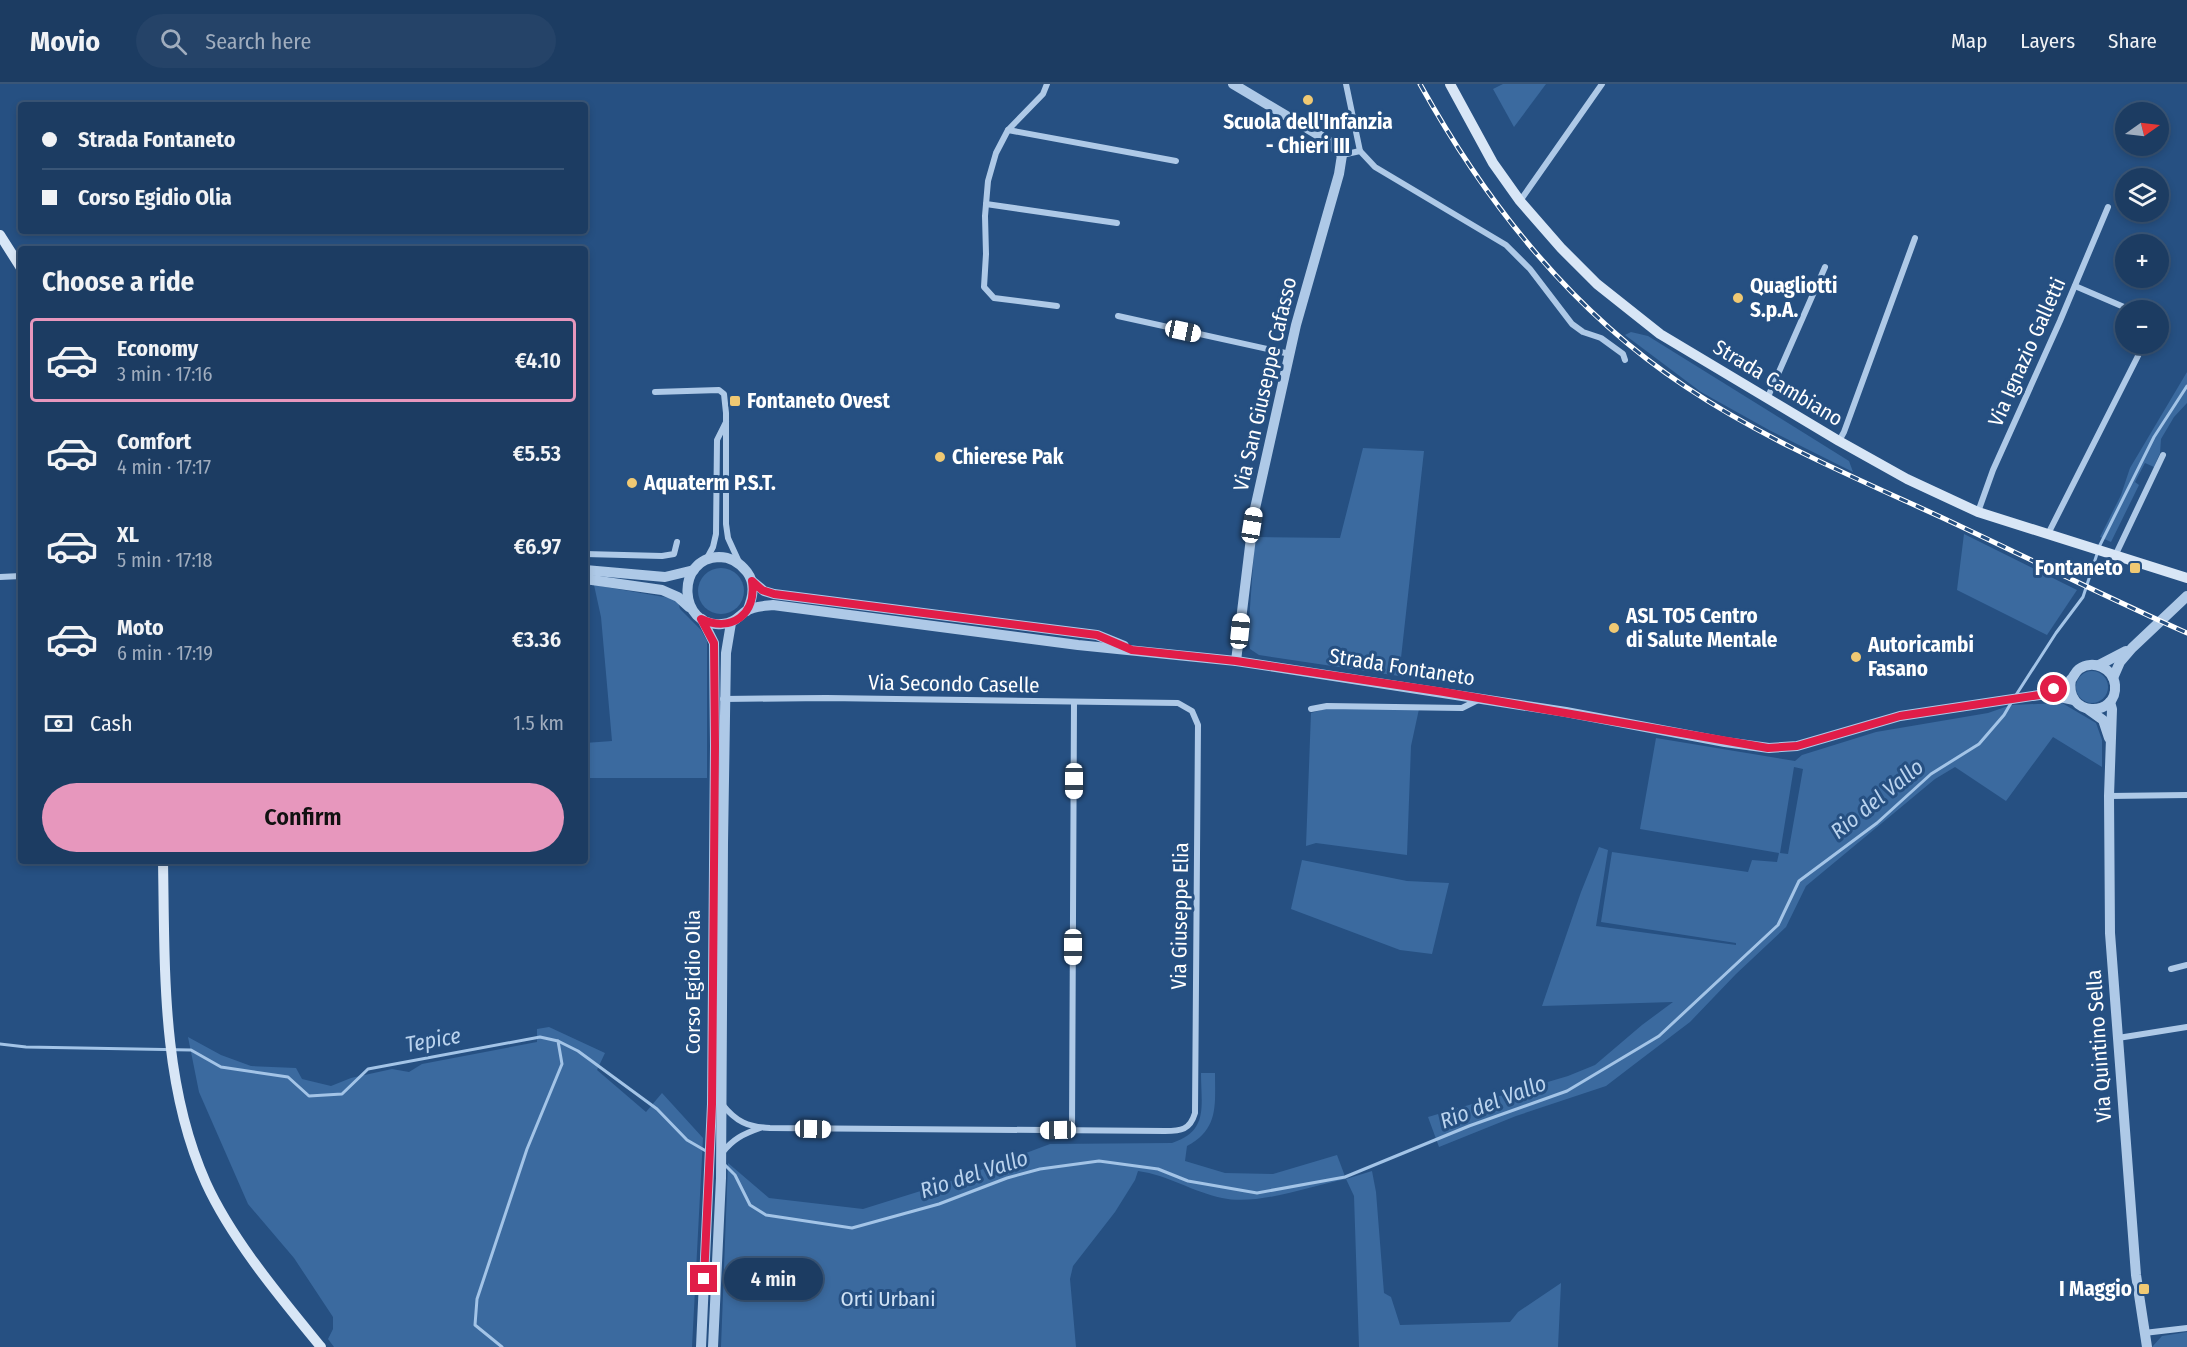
<!DOCTYPE html>
<html lang="en">
<head>
<meta charset="utf-8">
<style>
  :root { --surface:#1c3c62; --page:#254368; --text:#f1f3f6; --muted:#a0adbe; --line:#3a5677; --accent:#e797bd }
  body { margin:0; font-family:"Fira Sans Condensed",sans-serif; background:var(--page); color:var(--text); height:100vh; display:flex; flex-direction:column; font-size:22px; white-space:nowrap }
  * { box-sizing:border-box; margin:0 }
  p { font-size:20px; color:var(--muted) }
  .icon { flex:none; width:33px; height:33px; fill:none; stroke:currentColor; stroke-width:2; stroke-linecap:round; stroke-linejoin:round }
  .map { position:relative; flex:1; overflow:hidden }
  .drawer { position:absolute; left:18px; top:162px; width:570px; height:618px; display:flex; flex-direction:column; background:var(--surface); border-radius:6px; box-shadow:0 3px 9px #0003,0 0 0 2px var(--line) }
  .drawer>* { flex:none }
  .banner { position:absolute; left:18px; top:18px; width:570px; height:132px; border-radius:6px; box-shadow:0 3px 9px #0003,0 0 0 2px var(--line); display:grid; align-content:center; height:132px; padding:0 24px; background:var(--surface) }
  .needle { width:39px; rotate:76deg }
  .buttons { position:absolute; left:2115px; top:18px; display:grid; gap:12px }
  .buttons a { display:grid; place-items:center; width:54px; height:54px; border-radius:50%; background:var(--surface); box-shadow:0 3px 9px #0003,0 0 0 2px var(--line); font-size:30px }
  .end { position:absolute; width:27px; height:27px; margin:-14px; border:8px solid #e11d48; background:#fff; box-shadow:0 0 0 3px #fff }
  .from { border-radius:50% }
  .bubble { position:absolute; height:42px; border-radius:21px; background:var(--surface); box-shadow:0 3px 9px #0003,0 0 0 2px var(--line); font-size:20px; font-weight:600; line-height:42px; text-align:center }
  .car { position:absolute; width:18px; height:36px; margin:-18px -9px; border-radius:8px; box-shadow:0 0 4px 2px #0007; background:linear-gradient(#fff 24%,#345 0 40%,#fff 0 76%,#345 0 86%,#fff 0) }
  .banner b { display:flex; align-items:center; gap:21px; height:57px; font-size:22px }
  .banner b+b { border-top:2px solid var(--line) }
  .banner i { width:15px; height:15px; background:var(--text) }
  ul { padding:0; list-style:none }
  li { display:flex; align-items:center; gap:18px; height:84px; margin:0 12px 9px; padding:0 12px; border:3px solid transparent; border-radius:6px }
  li div { flex:1 }
  li b { display:block; font-size:22px }
  li em { font-style:normal; font-weight:600 }
  li.selected { border-color:var(--accent) }
  li>.icon { width:54px; height:54px; stroke-width:1.5 }
  h2 { padding:0 24px; font-size:27px; line-height:72px }
  .pay { display:flex; align-items:center; gap:15px; height:66px; padding:0 24px; font-size:22px }
  .pay p { margin-inline-start:auto }
  .cta { display:flex; gap:12px; margin-top:auto; padding:12px 24px }
  .cta a { flex:1; height:69px; border-radius:36px; background:var(--accent); color:#111; font-size:24px; font-weight:600; line-height:69px; text-align:center }
  header { display:flex; align-items:center; gap:36px; box-sizing:border-box; height:84px; padding:0 30px; background:var(--surface); border-bottom:2px solid var(--line) }
  header strong { font-size:28px }
  nav { display:flex; gap:33px; margin-inline-start:auto; font-size:21px }
  .search { width:420px; height:54px; background:var(--page); display:flex; align-items:center; gap:15px; box-sizing:border-box; padding:0 21px; border-radius:33px; color:var(--muted); font-size:22px }
  .map>svg:first-child { display:block }
  .green { fill:#3b6a9f; fill-rule:evenodd }
  .lines { fill:none; stroke-linecap:round; stroke-linejoin:round }
  .stream { stroke:#a3c4e7; stroke-width:3 }
  .minor { stroke:#aec9e7; stroke-width:6 }
  .tertiary { stroke:#aec9e7; stroke-width:10 }
  .secondary { stroke:#d8e6f6; stroke-width:10 }
  .rail-casing { stroke:#fff; stroke-width:5 }
  .rail { stroke:#265082; stroke-width:3; stroke-dasharray:9; stroke-linecap:butt }
  .route { stroke:#e11d48; stroke-width:8 }
  .poi-dot { fill:#f0c973; stroke:#265082; stroke-width:2 }
  .labels { text-anchor:middle; dominant-baseline:central; stroke-width:6; stroke-linejoin:round; paint-order:stroke }
  .poi-label { font-size:21px; font-weight:bold; fill:#fff; stroke:#265082; text-anchor:start }
  .street-label { font-size:21px; fill:#fff; stroke:#265082 }
  .park-label { font-size:21px; fill:#d1e3f5; stroke:#265082 }
  .water-label { font-size:22px; font-style:italic; fill:#bad3ee; stroke:#265082 }
</style>
</head>
<body>
<header>
<strong>Movio</strong>
<div class="search"><svg class="icon" aria-label="search" viewBox="0 0 24 24"><circle cx="10" cy="10" r="6"/><path d="M15 15l6 6"/></svg>Search here</div>
<nav><a>Map</a><a>Layers</a><a>Share</a></nav>
</header>
<div class="map">
<svg width="2187" height="1263" viewBox="0 0 2187 1263">
  <rect width="100%" height="100%" fill="#265082"/>
  <!-- green -->
  <g class="green">
    <polygon points="1503,0 1546,0 1514,43 1493,5"/>
    <polygon points="1631,248 1648,252 1849,377 1853,388 1769,346 1701,308 1625,251"/>
    <polygon points="2187,288 2187,319 2174,333 2161,355 2160,369 2154,383 2145,379 2135,398 2139,401 2111,458 2100,453 2121,411 2130,384"/>
    <polygon points="1363,364 1424,367 1399,592 1259,571 1250,565 1248,552 1255,453 1340,454"/>
    <polygon points="1964,450 2077,506 2047,551 1957,506"/>
    <circle cx="721" cy="507" r="23"/>
    <polygon points="594,501 670,514 678,518 680,525 701,546 707,557 707,694 585,694 585,659 612,657 601,533"/>
    <circle cx="2092" cy="603" r="16"/>
    <path d="M2062 619 2096 639 2102 656V683L2053 653 2006 717 1955 683 1935 695 1806 802 1786 843 1736 890 1690 938 1636 979 1606 1002 1516 1032 1439 1063 1428 1033 1568 992 1595 981 1642 941 1673 918 1542 922 1581 808 1599 763 1608 766 1596 842 1736 861V859L1601 838 1612 768 1748 788 1752 776 1777 778 1779 769 1640 745 1656 654 1795 677 1802 671 1876 648 1988 629 2011 621ZM1794 683 1803 685 1788 770 1780 769Z"/>
    <polygon points="1328,624 1419,625 1411,662 1407,771 1316,759 1306,762 1311,629"/>
    <polygon points="1302,776 1407,797 1449,799 1432,870 1400,866 1291,825"/>
    <polygon points="549,943 605,969 597,986 646,1028 662,1009 703,1054 692,1263 334,1263 328,1255 333,1245 333,1233 294,1174 248,1120 199,1008 188,953 221,971 251,982 296,984 302,995 331,1002 351,994 392,985 409,988 422,980 537,958 537,945"/>
    <path d="M1201 989H1215C1215 1021 1219 1045 1187 1062L1185 1077 1225 1089 1273 1090 1337 1071 1346 1095 1372 1087 1376 1108 1384 1209 1391 1213 1400 1241 1510 1238 1518 1228 1561 1199 1558 1263H1359L1354 1112 1346 1095C1310 1102 1258 1122 1222 1114 1193 1108 1168 1091 1138 1087L1135 1096 1115 1128 1073 1182 1070 1195 1076 1263H721L728 1079 769 1114 863 1125 943 1100 1050 1060 1172 1059C1209 1047 1201 1022 1201 989Z"/>
    <polygon points="2187,1248 2187,1263 2152,1263 2162,1252"/>
  </g>
  <g class="lines">
    <!-- stream -->
    <g class="stream">
      <polyline points="2099,463 2154,353 2187,302"/>
      <polyline points="2016,611 2056,549 2083,513 2097,470"/>
      <polyline points="558,957 578,967 657,1025 687,1056 706,1067"/>
      <polyline points="0,960 26,963 191,966 221,983 288,993 309,1012 342,1010 368,985 540,953 558,957 562,980 527,1065 477,1215 475,1241 502,1263"/>
      <polyline points="725,1081 735,1091 750,1121 766,1131 852,1144 939,1120 1007,1094 1040,1085 1099,1077 1158,1085 1188,1097 1257,1109 1345,1093 1469,1042 1567,1007 1659,952 1778,841 1799,797 1877,739 1931,690 1979,660 2004,631 2011,619"/>
    </g>
    <!-- minor -->
    <g class="minor">
      <polyline points="1047,0 1043,10 1008,46 996,69 988,97 985,132 986,170 984,203 994,214 1057,222"/>
      <polyline points="1346,0 1360,67"/>
      <polyline points="1008,46 1176,77"/>
      <polyline points="1342,71 1360,67 1375,83 1506,161 1530,185 1572,240 1583,248 1601,254 1623,270 1625,276"/>
      <polyline points="1520,117 1602,0"/>
      <polyline points="986,120 1117,139"/>
      <polyline points="2075,202 2131,226"/>
      <polyline points="1118,232 1290,270"/>
      <polyline points="655,308 719,306 724,310 726,329 726,440 728,454 739,478"/>
      <polyline points="1767,315 1825,183"/>
      <polyline points="1839,357 1844,348 1915,154"/>
      <polyline points="1978,428 1993,386 2060,237 2108,123"/>
      <polyline points="2048,450 2144,260"/>
      <polyline points="585,470 662,472 674,470 677,458"/>
      <polyline points="2115,472 2163,371"/>
      <polyline points="706,476 713,463 716,450 717,356 726,338"/>
      <polyline points="0,493 21,492"/>
      <polyline points="1311,625 1327,622 1462,624 1478,616"/>
      <polyline points="2109,712 2187,711"/>
      <polyline points="2171,885 2187,881"/>
      <polyline points="2118,954 2187,943"/>
      <path d="M722 1020C736 1038 748 1043 770 1044L1165 1047C1181 1047 1190 1046 1195 1029L1198 641 1192 627 1178 619 827 614 723 615"/>
      <polyline points="1072,1046 1074,619"/>
      <path d="M722 1069C733 1055 743 1050 760 1044"/>
      <polyline points="2144,1249 2187,1244"/>
    </g>
    <!-- tertiary -->
    <g class="tertiary">
      <polyline points="1233,0 1327,56 1342,71 1339,90 1296,241 1254,429 1236,577"/>
      <polyline points="585,486 665,493 694,486"/>
      <polyline points="585,495 662,506 678,513 689,523"/>
      <polyline points="752,497 764,507 774,510 1097,551 1124,562"/>
      <path d="M747 527C753 514 756 500 747 488 740 479 730 473 719 473 675 474 678 544 722 540 734 539 738 533 746 527 754 522 765 522 773 521L1078 561 1236 577 1566 628 1725 658 1769 664 1797 662 1900 632 2046 610 2074 616"/>
      <polyline points="2099,581 2126,567"/>
      <polyline points="2113,594 2120,578 2132,564 2187,512"/>
      <path d="M2046 610C2054 605 2065 602 2071 596 2074 592 2075 588 2079 585 2093 575 2113 584 2115 601 2118 634 2064 634 2071 595"/>
      <polyline points="2110,618 2112,625 2109,712 2110,849 2136,1191 2147,1263"/>
      <polyline points="2089,626 2103,636 2109,654"/>
      <polyline points="701,1263 712,1020 715,662 714,559 702,535"/>
      <polyline points="713,1263 721,1094 723,759 726,569 731,539"/>
    </g>
    <!-- secondary -->
    <g class="secondary">
      <polyline points="1450,0 1493,79 1520,117 1561,164 1597,200 1660,250 1839,357 1907,395 1978,428 2187,494"/>
      <polyline points="0,151 21,184"/>
      <path d="M163 777C165 884 161 999 206 1099 232 1156 281 1214 321 1263"/>
    </g>
    <defs>
      <path id="rail" d="M1420 0C1486 119 1571 227 1686 303 1767 357 1858 395 1945 435 2026 473 2106 513 2187 549"/>
    </defs>
    <!-- rail casing -->
    <use href="#rail" class="rail-casing"/>
    <!-- rail -->
    <use href="#rail" class="rail"/>
  </g>
  <g class="lines">
    <!-- route -->
    <path class="route" d="M704 1195 712 1020 715 662 714 559 701 535C732 549 757 530 752 497L762 506 774 510 1097 551 1132 566 1236 577 1444 608 1768 664 1797 662 1900 632 2046 610 2054 605"/>
  </g>
  <!-- markers -->
  <g class="poi-dot">
    <circle cx="1308" cy="16" r="6"/>
    <circle cx="1738" cy="214" r="6"/>
    <rect x="729" y="311" width="12" height="12" rx="3"/>
    <circle cx="940" cy="373" r="6"/>
    <circle cx="632" cy="399" r="6"/>
    <rect x="2129" y="478" width="12" height="12" rx="3"/>
    <circle cx="1614" cy="544" r="6"/>
    <circle cx="1856" cy="573" r="6"/>
    <rect x="2138" y="1199" width="12" height="12" rx="3"/>
  </g>
  <g class="labels">
    <!-- poi labels -->
    <g class="poi-label">
      <text x="1308" y="38" text-anchor="middle">Scuola dell'Infanzia<tspan x="1308" dy="24">- Chieri III</tspan></text>
      <text x="1750" y="202">Quagliotti<tspan x="1750" dy="24">S.p.A.</tspan></text>
      <text x="747" y="317">Fontaneto Ovest</text>
      <text x="952" y="373">Chierese Pak</text>
      <text x="644" y="399">Aquaterm P.S.T.</text>
      <text x="2123" y="484" text-anchor="end">Fontaneto</text>
      <text x="1626" y="532">ASL TO5 Centro<tspan x="1626" dy="24">di Salute Mentale</tspan></text>
      <text x="1868" y="561">Autoricambi<tspan x="1868" dy="24">Fasano</tspan></text>
      <text x="2132" y="1205" text-anchor="end">I Maggio</text>
    </g>
    <!-- street labels -->
    <g class="street-label">
      <text transform="translate(2027 268) rotate(-66)">Via Ignazio Galletti</text>
      <text transform="translate(1778 299) rotate(31)">Strada Cambiano</text>
      <text transform="translate(1265 300) rotate(-77)">Via San Giuseppe Cafasso</text>
      <text transform="translate(1402 583) rotate(9)">Strada Fontaneto</text>
      <text transform="translate(954 600) rotate(1)">Via Secondo Caselle</text>
      <text transform="translate(1180 832) rotate(-89)">Via Giuseppe Elia</text>
      <text transform="translate(693 898) rotate(-90)">Corso Egidio Olia</text>
      <text transform="translate(2099 962) rotate(-94)">Via Quintino Sella</text>
    </g>
    <!-- park labels -->
    <g class="park-label">
      <text x="888" y="1215">Orti Urbani</text>
    </g>
    <!-- water labels -->
    <g class="water-label">
      <text transform="translate(1877 715) rotate(-39)">Rio del Vallo</text>
      <text transform="translate(433 956) rotate(-10)">Tepice</text>
      <text transform="translate(1493 1018) rotate(-21)">Rio del Vallo</text>
      <text transform="translate(974 1090) rotate(-18)">Rio del Vallo</text>
    </g>
  </g>
</svg>
<div class="buttons">
<a><svg class="needle" viewBox="-14 -14 28 28"><path d="M0-13l5 13h-10z" fill="#e53935"/><path d="M0 13l5-13h-10z" fill="#a0adbe"/></svg></a>
<a><svg class="icon" aria-label="layers" viewBox="0 0 24 24"><path d="M12 4l9 5-9 5-9-5zM3 14l9 5 9-5"/></svg></a>
<a>+</a>
<a>−</a>
</div>
<i class="end from" style="left:2054px;top:605px"></i>
<i class="end" style="left:704px;top:1195px"></i>
<div class="bubble" style="left:724px;top:1174px;width:99px">4 min</div>
<i class="car" style="left:1183px;top:247px;rotate:102deg"></i>
<i class="car" style="left:1252px;top:441px;rotate:9deg"></i>
<i class="car" style="left:1240px;top:547px;rotate:6deg"></i>
<i class="car" style="left:1074px;top:697px;rotate:180deg"></i>
<i class="car" style="left:1073px;top:863px;rotate:180deg"></i>
<i class="car" style="left:813px;top:1045px;rotate:91deg"></i>
<i class="car" style="left:1058px;top:1046px;rotate:269deg"></i>
<div class="banner">
<b><i class="from"></i>Strada Fontaneto</b>
<b><i></i>Corso Egidio Olia</b>
</div>
<section class="drawer">
<h2>Choose a ride</h2>
<ul>
<li class="selected"><svg class="icon" aria-label="car" viewBox="0 0 24 24"><path d="M5 17H2v-5l4-1 3-4h7l3 4 3 1v5h-3M9 17h6M6 11h13"/><circle cx="7" cy="17" r="2"/><circle cx="17" cy="17" r="2"/></svg><div><b>Economy</b><p>3 min · 17:16</p></div><em>€4.10</em></li>
<li><svg class="icon" aria-label="car" viewBox="0 0 24 24"><path d="M5 17H2v-5l4-1 3-4h7l3 4 3 1v5h-3M9 17h6M6 11h13"/><circle cx="7" cy="17" r="2"/><circle cx="17" cy="17" r="2"/></svg><div><b>Comfort</b><p>4 min · 17:17</p></div><em>€5.53</em></li>
<li><svg class="icon" aria-label="car" viewBox="0 0 24 24"><path d="M5 17H2v-5l4-1 3-4h7l3 4 3 1v5h-3M9 17h6M6 11h13"/><circle cx="7" cy="17" r="2"/><circle cx="17" cy="17" r="2"/></svg><div><b>XL</b><p>5 min · 17:18</p></div><em>€6.97</em></li>
<li><svg class="icon" aria-label="car" viewBox="0 0 24 24"><path d="M5 17H2v-5l4-1 3-4h7l3 4 3 1v5h-3M9 17h6M6 11h13"/><circle cx="7" cy="17" r="2"/><circle cx="17" cy="17" r="2"/></svg><div><b>Moto</b><p>6 min · 17:19</p></div><em>€3.36</em></li>
</ul>
<div class="pay"><svg class="icon" aria-label="cash" viewBox="0 0 24 24"><path d="M3 7h18v10H3z"/><circle cx="12" cy="12" r="2"/></svg>Cash<p>1.5 km</p></div>
<div class="cta"><a>Confirm</a></div>
</section>
</div>
</body>
</html>
